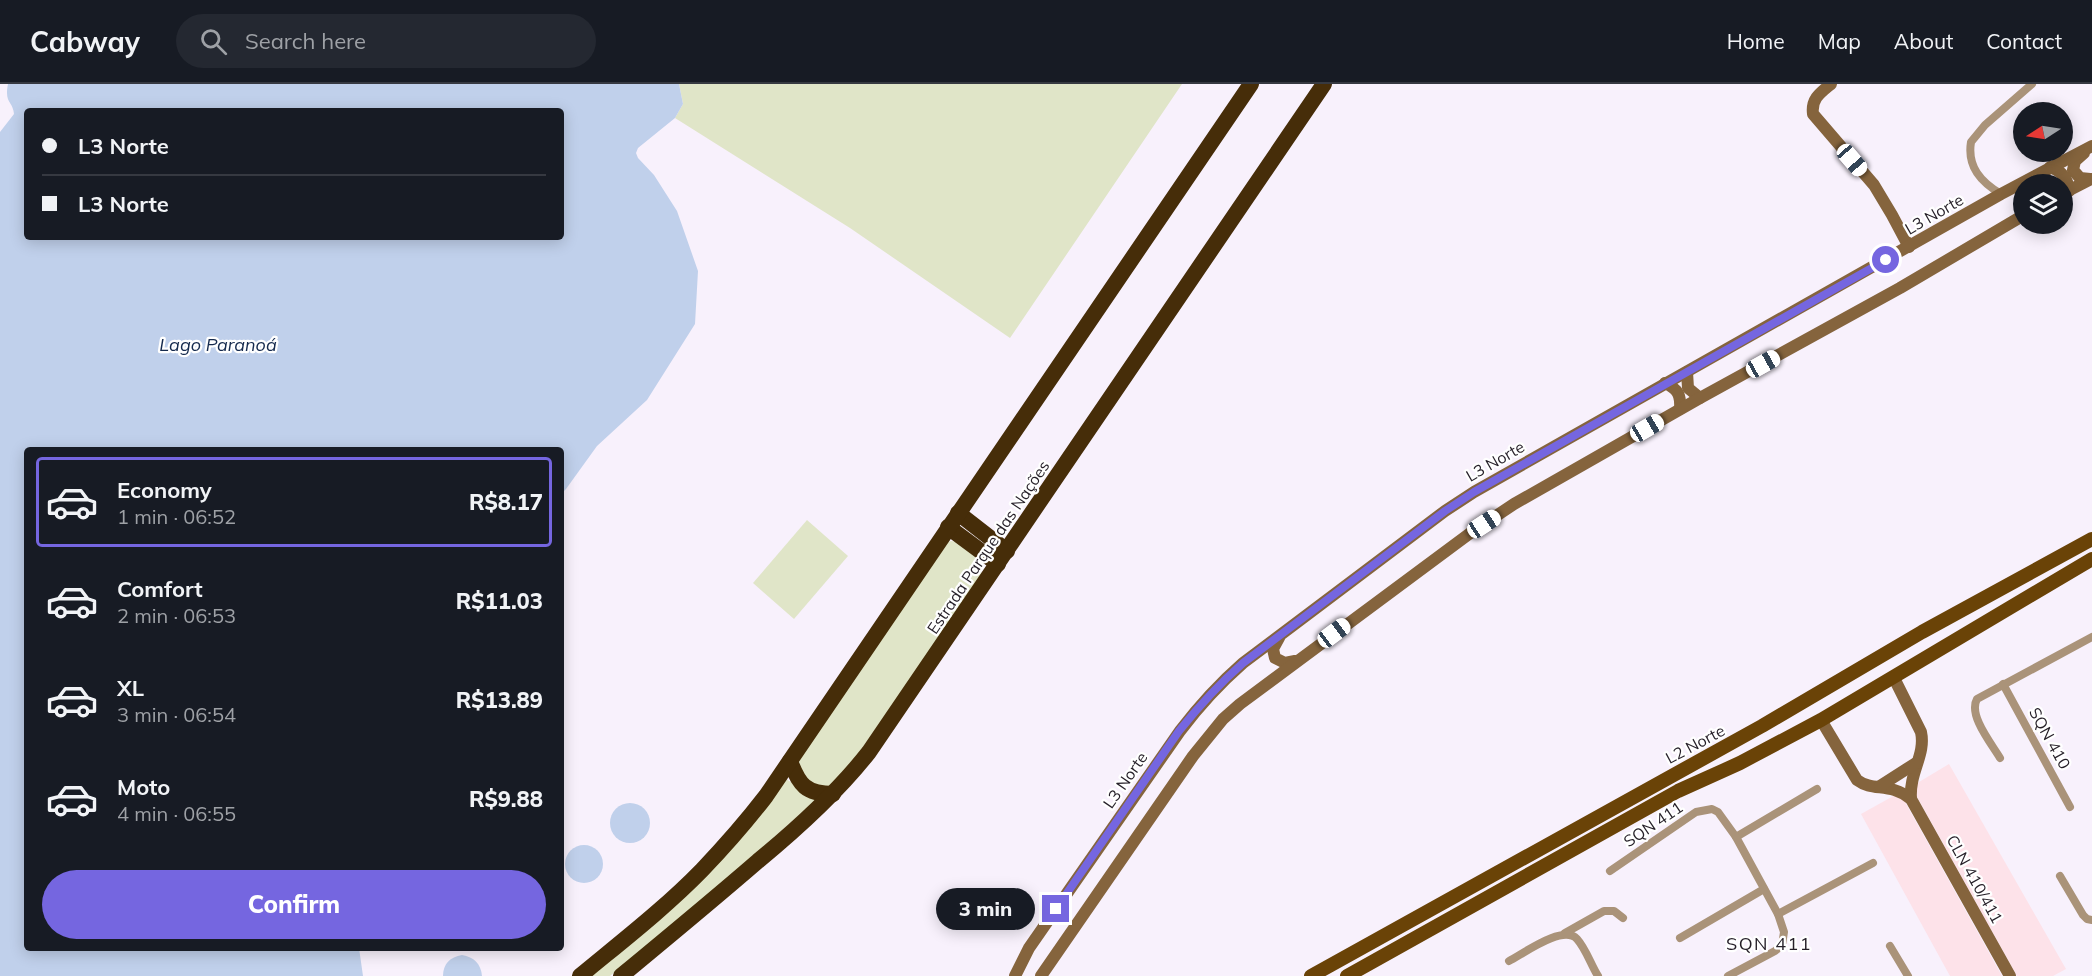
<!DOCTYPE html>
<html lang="en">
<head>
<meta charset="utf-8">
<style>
  :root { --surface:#171b24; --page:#242831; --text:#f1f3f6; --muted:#9ea1a6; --line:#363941; --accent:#7566e0 }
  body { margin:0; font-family:Mulish,sans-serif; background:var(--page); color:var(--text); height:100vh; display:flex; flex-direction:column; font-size:22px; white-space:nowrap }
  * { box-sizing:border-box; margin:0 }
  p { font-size:20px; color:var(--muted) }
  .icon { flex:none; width:33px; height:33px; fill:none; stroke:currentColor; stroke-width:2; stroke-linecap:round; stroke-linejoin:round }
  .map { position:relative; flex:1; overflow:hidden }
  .panel { position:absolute; left:24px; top:363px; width:540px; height:504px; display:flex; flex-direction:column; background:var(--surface); border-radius:6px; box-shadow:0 3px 15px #0003 }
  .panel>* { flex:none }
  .guide { position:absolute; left:24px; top:24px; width:540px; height:132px; border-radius:6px; box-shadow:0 3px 15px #0003; display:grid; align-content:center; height:132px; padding:0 18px; background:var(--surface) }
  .needle { width:39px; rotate:258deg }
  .controls { position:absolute; left:2013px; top:18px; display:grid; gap:12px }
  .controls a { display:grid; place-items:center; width:60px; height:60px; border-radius:50%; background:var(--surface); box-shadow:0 3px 15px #0003; font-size:30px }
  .end { position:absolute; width:27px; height:27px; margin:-14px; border:8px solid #7566e0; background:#fff; box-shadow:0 0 0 3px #fff }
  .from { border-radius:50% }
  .bubble { position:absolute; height:42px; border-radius:21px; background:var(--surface); box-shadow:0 3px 15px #0003; font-size:20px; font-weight:800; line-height:42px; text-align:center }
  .car { position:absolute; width:18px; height:36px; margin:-18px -9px; border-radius:8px; box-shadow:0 0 4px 2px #0007; background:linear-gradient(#fff 24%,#345 0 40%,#fff 0 76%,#345 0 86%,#fff 0) }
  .guide b { display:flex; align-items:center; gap:21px; height:57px; font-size:22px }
  .guide b+b { border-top:2px solid var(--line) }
  .guide i { width:15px; height:15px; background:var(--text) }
  ul { padding:10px 0 0; list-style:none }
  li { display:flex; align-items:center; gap:18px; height:90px; margin:0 12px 9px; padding:0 6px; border:3px solid transparent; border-radius:6px }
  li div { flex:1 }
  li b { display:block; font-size:22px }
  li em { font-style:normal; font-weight:800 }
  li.current { border-color:var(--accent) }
  li>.icon { width:54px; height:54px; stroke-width:1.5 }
  .primary-button { display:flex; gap:12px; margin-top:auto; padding:12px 18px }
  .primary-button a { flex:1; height:69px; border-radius:36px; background:var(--accent); color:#fff; font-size:24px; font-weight:800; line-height:69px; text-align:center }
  header { display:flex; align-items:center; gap:36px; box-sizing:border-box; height:84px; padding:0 30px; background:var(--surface); border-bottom:2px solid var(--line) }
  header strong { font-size:28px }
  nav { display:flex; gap:33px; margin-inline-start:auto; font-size:21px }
  .search { width:420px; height:54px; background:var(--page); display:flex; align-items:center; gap:15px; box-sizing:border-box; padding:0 21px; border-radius:33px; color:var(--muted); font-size:22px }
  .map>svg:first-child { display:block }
  .commercial { fill:#fde2e9 }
  .green { fill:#e0e5c8 }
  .water { fill:#c0d0eb; fill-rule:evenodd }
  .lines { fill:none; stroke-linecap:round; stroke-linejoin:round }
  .street { stroke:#aa9379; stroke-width:8 }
  .secondary { stroke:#85643d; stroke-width:12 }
  .primary { stroke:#6a4307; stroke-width:14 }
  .highway { stroke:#462d09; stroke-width:16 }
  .route { stroke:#7566e0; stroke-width:8 }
  .labels { text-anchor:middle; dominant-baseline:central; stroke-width:4.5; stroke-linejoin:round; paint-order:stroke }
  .street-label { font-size:16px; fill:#251f28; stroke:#fff }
  .water-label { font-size:18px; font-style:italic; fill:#152a4e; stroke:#fff }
  .neighbourhood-label { font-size:18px; letter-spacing:1.5px; fill:#251f28; stroke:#fff }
</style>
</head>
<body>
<header>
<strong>Cabway</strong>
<div class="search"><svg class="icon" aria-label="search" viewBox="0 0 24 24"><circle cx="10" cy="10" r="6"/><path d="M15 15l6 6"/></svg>Search here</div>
<nav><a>Home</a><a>Map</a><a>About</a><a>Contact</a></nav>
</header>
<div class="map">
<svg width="2092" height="892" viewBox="0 0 2092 892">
  <rect width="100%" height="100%" fill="#f8f1fc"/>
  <!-- commercial -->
  <g class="commercial">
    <polygon points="1949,680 2066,885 2053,892 2017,892 1916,711 1914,701"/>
    <polygon points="1897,710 1905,718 2002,892 1950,892 1861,730"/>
  </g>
  <!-- green -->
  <g class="green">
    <polygon points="679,0 1182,0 1010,254 850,144 675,34 683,20"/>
    <polygon points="807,436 848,472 794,535 753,499"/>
    <polygon points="951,457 956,458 982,478 981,492 856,673 832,701 821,704 800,691 799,676 948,458"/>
    <polygon points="785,694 816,716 730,792 610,892 592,892"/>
  </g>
  <!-- water -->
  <g class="water">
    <path d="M8 0H679L683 20 675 34 638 64 636 69 638 74 654 91 677 127 698 187 695 240 647 316 597 362 566 405 561 410V366H27V864H359L363 892H0V48L14 30C13 17 4 20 8 0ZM27 27H561V153H27Z"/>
    <circle cx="630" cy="739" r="20"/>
    <circle cx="584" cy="780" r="19"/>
    <path d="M462 871C474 873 481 880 482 892H443C443 880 450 873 462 871Z"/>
  </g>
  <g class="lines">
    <!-- street -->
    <g class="street">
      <path d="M2001 110C1981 98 1967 83 1971 58L1985 41 2032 0"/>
      <polyline points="2003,600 2070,723"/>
      <path d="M2000 674C1991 659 1968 631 1977 615L2092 553"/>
      <polyline points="1736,753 1817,705"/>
      <polyline points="1610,787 1696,728 1712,725 1718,728 1736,753 1778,830 1784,848 1782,861 1775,867 1728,892"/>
      <polyline points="2060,792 2083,831 2087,835 2092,836"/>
      <polyline points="1778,830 1873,779"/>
      <polyline points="1565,849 1604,827 1614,827 1623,834"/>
      <polyline points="1680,854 1764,805"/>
      <polyline points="1890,862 1908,892"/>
      <path d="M1509 877C1523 870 1563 840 1577 855 1586 865 1591 881 1598 892"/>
    </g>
    <!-- secondary -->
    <g class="secondary">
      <path d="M1831 0C1820 9 1811 15 1813 30L1874 101 1892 131 1909 163"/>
      <polyline points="2084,69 2075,77 2073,86 2080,94 2090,95"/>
      <path d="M2050 83C2062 87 2068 95 2069 107"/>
      <polyline points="2062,110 2091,95"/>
      <polyline points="1687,288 1688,304 1700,314"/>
      <path d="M1665 299C1678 305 1681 311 1680 325"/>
      <polyline points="1279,554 1273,565 1275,574 1285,579 1295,577"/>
      <path d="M1894 594 1921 648C1926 671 1909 688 1911 715"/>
      <path d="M1821 636 1857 696C1873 708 1890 698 1911 715L2010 892"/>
      <polyline points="1880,702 1916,679"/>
      <path d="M1015 892 1029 864 1180 647C1199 622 1219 600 1243 579L1445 427 1474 408 2001 110 2092 62"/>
      <polyline points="1041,892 1193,672 1223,635 1240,620 1469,450 1514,420 1700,314 1900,204 2024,131"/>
    </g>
    <!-- primary -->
    <g class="primary">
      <polyline points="1311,892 1762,642 1922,548 2092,455"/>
      <polyline points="1347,892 1678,707 1740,679 1821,636 2092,475"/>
    </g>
    <!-- highway -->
    <g class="highway">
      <polyline points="958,429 1007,467"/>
      <polyline points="948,443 998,480"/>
      <path d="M790 677C799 701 806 710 833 710"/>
      <path d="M580 892C621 858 665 824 702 786 725 762 746 738 766 712L1251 0"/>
      <path d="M621 892C667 854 713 816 758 777 798 744 837 709 869 668L1324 0"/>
    </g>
  </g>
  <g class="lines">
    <!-- route -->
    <path class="route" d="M1056 825 1179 647C1199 622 1219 600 1243 579L1445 427 1474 408 1886 176"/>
  </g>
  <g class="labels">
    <!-- street labels -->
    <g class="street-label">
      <text transform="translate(1934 130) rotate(-30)">L3 Norte</text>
      <text transform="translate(1495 377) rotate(-30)">L3 Norte</text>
      <text transform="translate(988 463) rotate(-56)">Estrada Parque das Nações</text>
      <text transform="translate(2050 654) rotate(61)">SQN 410</text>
      <text transform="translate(1695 660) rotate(-28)">L2 Norte</text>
      <text transform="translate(1125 696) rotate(-55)">L3 Norte</text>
      <text transform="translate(1653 740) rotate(-34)">SQN 411</text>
      <text transform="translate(1975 795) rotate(61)">CLN 410/411</text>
    </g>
    <!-- water labels -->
    <g class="water-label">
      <text x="218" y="260">Lago Paranoá</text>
    </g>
    <!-- neighbourhood labels -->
    <g class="neighbourhood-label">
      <text x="1769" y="859">SQN 411</text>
    </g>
  </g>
</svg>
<div class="controls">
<a><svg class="needle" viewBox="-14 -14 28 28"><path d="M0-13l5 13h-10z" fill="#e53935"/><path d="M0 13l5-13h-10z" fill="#9ea1a6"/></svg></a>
<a><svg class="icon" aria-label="layers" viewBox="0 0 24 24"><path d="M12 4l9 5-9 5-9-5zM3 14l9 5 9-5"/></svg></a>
</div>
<i class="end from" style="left:1886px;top:176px"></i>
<i class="end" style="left:1056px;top:825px"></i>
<div class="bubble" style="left:936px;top:804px;width:99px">3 min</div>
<i class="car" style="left:1852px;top:76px;rotate:139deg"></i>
<i class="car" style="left:1763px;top:280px;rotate:61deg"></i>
<i class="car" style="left:1647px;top:344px;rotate:60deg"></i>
<i class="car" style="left:1484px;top:440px;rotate:57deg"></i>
<i class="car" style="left:1334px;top:549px;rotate:53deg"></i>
<div class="guide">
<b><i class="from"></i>L3 Norte</b>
<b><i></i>L3 Norte</b>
</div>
<section class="panel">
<ul>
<li class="current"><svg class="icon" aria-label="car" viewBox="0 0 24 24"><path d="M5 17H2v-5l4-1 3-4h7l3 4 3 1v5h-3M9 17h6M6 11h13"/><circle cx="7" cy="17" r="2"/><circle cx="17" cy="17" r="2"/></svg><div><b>Economy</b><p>1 min · 06:52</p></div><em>R$8.17</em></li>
<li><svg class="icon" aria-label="car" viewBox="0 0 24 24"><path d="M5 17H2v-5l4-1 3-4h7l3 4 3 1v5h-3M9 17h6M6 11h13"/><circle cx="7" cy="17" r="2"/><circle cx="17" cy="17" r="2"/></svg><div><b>Comfort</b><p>2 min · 06:53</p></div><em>R$11.03</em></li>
<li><svg class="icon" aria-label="car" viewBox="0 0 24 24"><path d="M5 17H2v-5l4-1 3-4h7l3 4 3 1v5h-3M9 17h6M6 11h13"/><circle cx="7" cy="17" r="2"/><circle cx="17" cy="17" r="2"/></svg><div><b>XL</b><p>3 min · 06:54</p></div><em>R$13.89</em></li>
<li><svg class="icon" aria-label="car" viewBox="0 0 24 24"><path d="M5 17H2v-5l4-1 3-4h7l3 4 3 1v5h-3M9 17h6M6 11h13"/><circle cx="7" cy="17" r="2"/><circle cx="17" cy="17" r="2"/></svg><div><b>Moto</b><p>4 min · 06:55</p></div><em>R$9.88</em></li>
</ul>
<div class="primary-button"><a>Confirm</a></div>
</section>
</div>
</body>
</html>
